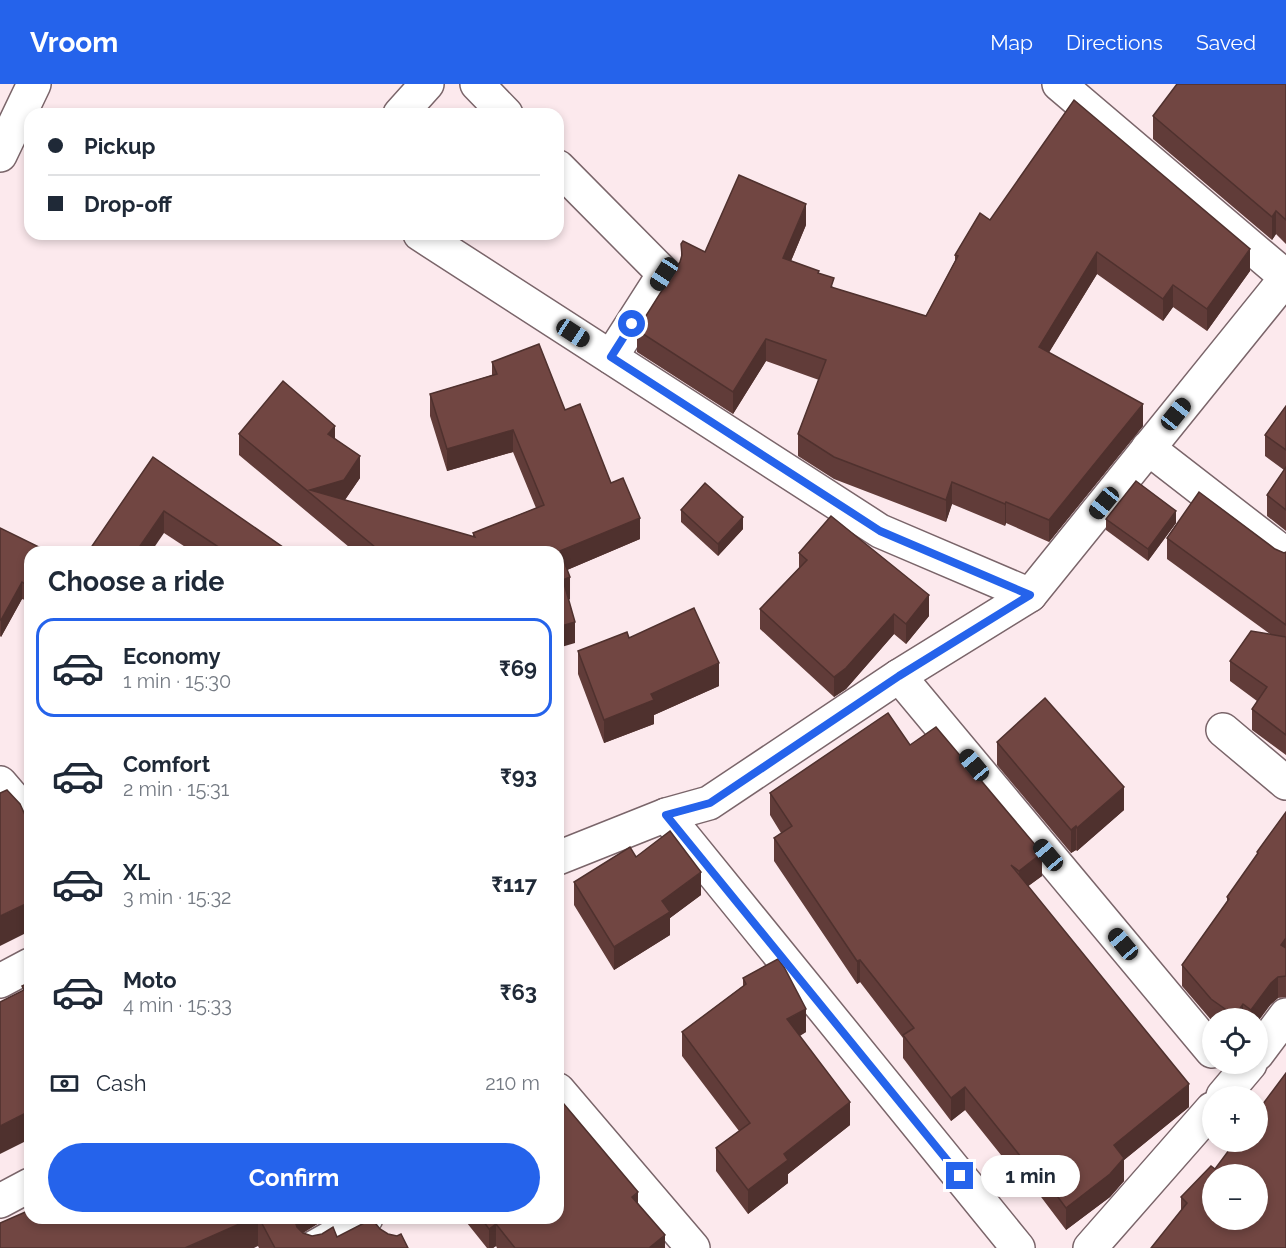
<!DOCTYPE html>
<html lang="en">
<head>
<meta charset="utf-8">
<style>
  :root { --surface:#fff; --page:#f6f6f7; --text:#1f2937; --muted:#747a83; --line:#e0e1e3; --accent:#2563eb }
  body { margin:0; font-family:Raleway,sans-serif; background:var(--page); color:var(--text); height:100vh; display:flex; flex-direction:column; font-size:22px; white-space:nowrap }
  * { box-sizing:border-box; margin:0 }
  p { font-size:20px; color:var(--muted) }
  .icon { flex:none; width:33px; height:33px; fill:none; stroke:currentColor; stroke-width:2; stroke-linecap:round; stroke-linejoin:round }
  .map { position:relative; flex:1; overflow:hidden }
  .details { position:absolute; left:24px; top:462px; width:540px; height:678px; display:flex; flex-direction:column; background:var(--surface); border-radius:18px; box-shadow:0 3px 9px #0003 }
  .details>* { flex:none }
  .guide { position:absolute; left:24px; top:24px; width:540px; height:132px; border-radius:18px; box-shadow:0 3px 9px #0003; display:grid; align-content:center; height:132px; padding:0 24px; background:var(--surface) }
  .fabs { position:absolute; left:1202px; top:924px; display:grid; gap:12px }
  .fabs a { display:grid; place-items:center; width:66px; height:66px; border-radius:50%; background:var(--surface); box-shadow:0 3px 9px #0003; font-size:30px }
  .end { position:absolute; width:27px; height:27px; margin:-14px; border:8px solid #2563eb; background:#fff; box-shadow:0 0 0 3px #fff }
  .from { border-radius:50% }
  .bubble { position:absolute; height:42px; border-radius:21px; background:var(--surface); box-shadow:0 3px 9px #0003; font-size:20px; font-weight:700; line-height:42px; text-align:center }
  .car { position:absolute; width:18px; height:36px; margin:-18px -9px; border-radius:8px; box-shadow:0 0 4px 2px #0007; background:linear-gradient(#222 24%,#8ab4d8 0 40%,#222 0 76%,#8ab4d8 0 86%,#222 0) }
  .guide b { display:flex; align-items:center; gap:21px; height:57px; font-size:22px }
  .guide b+b { border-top:2px solid var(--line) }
  .guide i { width:15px; height:15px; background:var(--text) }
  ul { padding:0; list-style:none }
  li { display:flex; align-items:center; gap:18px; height:99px; margin:0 12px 9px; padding:0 12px; border:3px solid transparent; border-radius:18px }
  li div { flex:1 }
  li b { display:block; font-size:22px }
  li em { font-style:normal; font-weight:700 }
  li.on { border-color:var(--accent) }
  li>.icon { width:54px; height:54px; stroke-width:1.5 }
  h2 { padding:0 24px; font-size:27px; line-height:72px }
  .pay { display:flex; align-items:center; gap:15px; height:66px; padding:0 24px; font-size:22px }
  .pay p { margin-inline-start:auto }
  .action { display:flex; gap:12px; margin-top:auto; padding:12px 24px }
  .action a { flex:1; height:69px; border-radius:36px; background:var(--accent); color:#fff; font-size:24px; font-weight:700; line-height:69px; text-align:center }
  header { display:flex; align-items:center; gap:36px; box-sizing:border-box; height:84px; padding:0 30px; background:var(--accent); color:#fff }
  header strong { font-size:28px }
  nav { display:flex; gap:33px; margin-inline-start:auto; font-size:21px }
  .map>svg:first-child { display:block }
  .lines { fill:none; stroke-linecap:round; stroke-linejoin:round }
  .street-casing { stroke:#7a656a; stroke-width:36 }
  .street { stroke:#fff; stroke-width:33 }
  .wall { fill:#613c39 }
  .shaded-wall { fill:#4f312e }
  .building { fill:#714642; stroke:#4f312e; stroke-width:1.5; fill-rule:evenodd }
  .route { stroke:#2563eb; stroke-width:8 }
</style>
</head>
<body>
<header>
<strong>Vroom</strong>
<nav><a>Map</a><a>Directions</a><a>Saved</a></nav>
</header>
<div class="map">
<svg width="1286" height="1164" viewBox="0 0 1286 1164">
  <rect width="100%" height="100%" fill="#fce9ed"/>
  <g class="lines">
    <defs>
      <g id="street">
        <polyline points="477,0 506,30"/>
        <polyline points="1059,0 1286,193"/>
        <polyline points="400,30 427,0"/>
        <polyline points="0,71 34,0"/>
        <polyline points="558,83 664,190 611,273"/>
        <polyline points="420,150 880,447 1030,511"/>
        <polyline points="1148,364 1286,471"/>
        <polyline points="899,592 1212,967"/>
        <polyline points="1223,646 1286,699"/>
        <polyline points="0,699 30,734"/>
        <polyline points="666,731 1018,1164"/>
        <polyline points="558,774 666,731 709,719 899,592 1030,511 1286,194"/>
        <polyline points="0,897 30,881"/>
        <polyline points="1257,970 1286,931"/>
        <polyline points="558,1006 693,1164"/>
        <polyline points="1223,1012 1250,980"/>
        <polyline points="0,1117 30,1101"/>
        <polyline points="313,1164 366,1134"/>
        <polyline points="1090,1164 1212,1025"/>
      </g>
    </defs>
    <!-- street casing -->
    <use href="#street" class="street-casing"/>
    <!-- street -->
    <use href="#street" class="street"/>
  </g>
  <!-- wall -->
  <g class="wall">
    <polygon points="1286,0 1286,160 1276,150 1272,156 1153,55 1153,32"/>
    <polygon points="990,136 1250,187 1207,247 1173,223 1163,237 1097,190 1049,268 1143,342 1049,458 1006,439 1005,442 952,420 946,438 834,395 798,372 798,350 819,296 766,277 733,330 637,268 637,246 680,178 681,176 681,160 705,168 806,141 791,177 819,190 834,204 926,232 955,177 955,171"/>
    <polygon points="492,278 565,326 611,399 640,455 567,486 570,515 568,516 575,559 558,468 355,468 239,371 239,350 335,355 360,394 345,416 473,453 473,449 536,424 513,368 447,387 430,332 430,310 492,291"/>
    <polygon points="1286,322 1286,447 1267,432 1267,411 1284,386 1265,372 1265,351"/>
    <polygon points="153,373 290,468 193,468 164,449"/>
    <polygon points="681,426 743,445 718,472 681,438"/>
    <polygon points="1106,435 1176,439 1148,477 1106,446"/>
    <polygon points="0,444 43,468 25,516 22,515 1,553 0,552"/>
    <polygon points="1167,454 1275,465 1284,469 1286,468 1286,671 1252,646 1252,625 1257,617 1230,597 1230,577 1270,550 1167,475"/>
    <polygon points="799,469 929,532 906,560 894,550 846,605 834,613 760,545 760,525 799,484"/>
    <polygon points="629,554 719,602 654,631 654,640 604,659 578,590 578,567"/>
    <polygon points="997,658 1124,726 1077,767 1076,766 1071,769 997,681"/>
    <polygon points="910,661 1042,792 1028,802 1189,1023 1124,1076 1124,1097 1110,1113 1066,1146 1029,1097 1025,1101 965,1026 951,1037 903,974 903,954 860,898 857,900 774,777 774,754 781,749 770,731 770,709"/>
    <polygon points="1286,728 1286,913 1278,914 1271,920 1257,934 1212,934 1212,937 1182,902 1182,881 1227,818 1227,813 1257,772 1257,768"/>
    <polygon points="636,773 701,811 670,834 670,851 614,886 574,821 574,798"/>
    <polygon points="743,894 806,948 800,952 850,1041 788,1090 788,1099 748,1130 716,1087 716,1064 739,1047 682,972 682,948 743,902"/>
    <polygon points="1215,1085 1286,1164 1181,1127 1181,1113"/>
    <polygon points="638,1119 665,1164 497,1164 496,1162 493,1164 487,1164 467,1139 467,1134 558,1134"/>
    <polygon points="30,1134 319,1134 319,1139 303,1149 312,1152 337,1153 380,1145 408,1164 259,1164 258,1162"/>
  </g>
  <!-- shaded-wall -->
  <g class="shaded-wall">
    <polygon points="806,120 806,141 783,196 783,174"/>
    <polygon points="1276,127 1276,150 1272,156 1272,133"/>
    <polygon points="1250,165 1250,187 1207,247 1207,225"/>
    <polygon points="1097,168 1097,190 1039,285 1039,263"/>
    <polygon points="1173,201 1173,223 1163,237 1163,215"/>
    <polygon points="766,255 766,277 733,330 733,308"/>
    <polygon points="1143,320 1143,342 1049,458 1049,436"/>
    <polygon points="335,342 335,363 328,350"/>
    <polygon points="513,346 513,368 447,387 447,365"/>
    <polygon points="360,372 360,394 344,417 310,406"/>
    <polygon points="952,398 952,420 946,438 946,416"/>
    <polygon points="1006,418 1006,439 1005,442 1005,420"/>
    <polygon points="164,427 164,449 151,468 136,468"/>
    <polygon points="1176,427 1176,439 1148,477 1148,465"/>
    <polygon points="743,433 743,445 718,472 718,460"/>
    <polygon points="640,434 640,455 560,489 560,467"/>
    <polygon points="30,490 30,507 25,516 25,500"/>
    <polygon points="570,493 570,515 563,518 563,496"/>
    <polygon points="22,498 22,515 1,553 1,536"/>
    <polygon points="929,511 929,532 906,560 906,540"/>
    <polygon points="894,530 894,550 846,605 834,613 834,593"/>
    <polygon points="575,538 575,559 558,564 558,543"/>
    <polygon points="719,579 719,602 654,631 654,640 604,659 604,636 651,610"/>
    <polygon points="1124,703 1124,726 1077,767 1077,744"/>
    <polygon points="1076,742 1076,766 1071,769 1071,746"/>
    <polygon points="1042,769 1042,792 1019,809 1019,787"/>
    <polygon points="701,788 701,811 670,834 670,851 614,886 614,863 662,817"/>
    <polygon points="30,818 30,847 0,862 0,832"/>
    <polygon points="1286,854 1286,875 1281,861"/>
    <polygon points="860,876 860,898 857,900 857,877"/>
    <polygon points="1278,893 1278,914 1271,920 1257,939 1257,934 1251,934 1251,926 1271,899"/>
    <polygon points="1243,920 1243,934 1235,934 1235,932"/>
    <polygon points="806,925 806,948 787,958 787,935"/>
    <polygon points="1189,1000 1189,1023 1124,1076 1124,1097 1110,1113 1066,1146 1066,1124 1114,1061"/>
    <polygon points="965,1003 965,1026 951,1037 951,1014"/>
    <polygon points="850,1018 850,1041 788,1090 788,1099 748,1130 748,1106 784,1070"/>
    <polygon points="30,1027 30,1055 0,1070 0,1042"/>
    <polygon points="1029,1074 1029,1097 1025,1101 1025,1078"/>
    <polygon points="638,1108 638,1130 632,1113"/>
    <polygon points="253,1134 258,1134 258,1162 254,1164 185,1164"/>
    <polygon points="294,1134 319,1134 319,1139 304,1148 297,1154"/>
    <polygon points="496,1140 496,1162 493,1164 489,1164 489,1145"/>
    <polygon points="665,1151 665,1164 649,1164"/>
  </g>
  <!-- building -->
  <g class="building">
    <polygon points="1177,0 1286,0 1286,136 1276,127 1272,133 1153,32"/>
    <polygon points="1074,16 1250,165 1207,225 1173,201 1163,215 1097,168 1039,263 1143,320 1049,436 1006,418 1005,420 952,398 946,416 834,373 798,350 826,276 766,255 733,308 637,246 680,178 682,171 681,160 683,157 705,168 739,91 806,120 783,174 819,187 818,189 834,194 831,203 926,232 958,172 955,171 980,129 990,136"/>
    <polygon points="539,260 565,326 580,320 611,399 623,394 640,434 560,467 570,493 563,496 575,538 558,543 558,468 381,468 239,350 283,297 335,342 328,350 360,372 344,396 310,406 475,453 473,449 544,421 513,346 447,365 430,310 497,290 492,278"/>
    <polygon points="1286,322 1286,366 1265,351"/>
    <polygon points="153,373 290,468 226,468 164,427 136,468 88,468"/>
    <polygon points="1286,383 1286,426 1267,411"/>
    <polygon points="1136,397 1176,427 1148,465 1106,435"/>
    <polygon points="705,399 743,433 718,460 681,426"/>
    <polygon points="1199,408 1275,465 1284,469 1286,468 1286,541 1167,454"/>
    <polygon points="831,432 929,511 906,540 894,530 846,584 834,593 760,525 807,476 799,469"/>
    <polygon points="0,444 43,465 41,468 30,468 30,490 25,500 22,498 1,536 0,536"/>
    <polygon points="694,524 719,579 651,610 654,616 604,636 578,567 627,548 629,554"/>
    <polygon points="1251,547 1286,553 1286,651 1252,625 1267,603 1230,577"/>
    <polygon points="1045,614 1124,703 1077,744 1076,742 1071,746 997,658"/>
    <polygon points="888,629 910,661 936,643 1042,769 1019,787 1011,781 1189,1000 1114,1061 1124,1074 1110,1090 1066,1124 1029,1074 1025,1078 965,1003 951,1014 903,951 914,944 860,876 857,877 774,754 792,742 770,709"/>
    <polygon points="7,706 20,720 30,742 30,818 0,832 0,709"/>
    <polygon points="1286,728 1286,854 1281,861 1286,864 1286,892 1278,893 1271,899 1251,926 1243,920 1235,932 1211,915 1182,881 1229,815 1227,813 1258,769 1257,768"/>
    <polygon points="670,747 701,788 662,817 670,828 614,863 574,798 630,763 636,773"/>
    <polygon points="778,875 784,883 806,925 787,935 850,1018 784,1070 788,1076 748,1106 716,1064 750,1039 682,948 746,900 743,894"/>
    <polygon points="30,898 30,1027 0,1042 0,918 24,906 22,902"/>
    <path d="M1286 989V1164H1151L1187 1119 1181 1113 1211 1082 1215 1085 1235 1058H1257V1028ZM1212 1090H1257V1136H1212Z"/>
    <polygon points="558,1013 638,1108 632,1113 665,1151 649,1164 515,1164 496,1140 489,1145 481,1134 558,1134"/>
    <polygon points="30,1126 30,1134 253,1134 185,1164 0,1164 0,1139"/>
    <polygon points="259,1134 294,1134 297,1143 303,1149 312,1152 322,1150 333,1143 337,1153 372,1135 380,1145 388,1150 397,1152 401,1150 408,1164 275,1164"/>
  </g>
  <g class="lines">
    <!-- route -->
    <polyline class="route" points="632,240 611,273 880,447 1030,511 899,592 710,719 666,731 960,1092"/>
  </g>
</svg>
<div class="fabs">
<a><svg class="icon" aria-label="locate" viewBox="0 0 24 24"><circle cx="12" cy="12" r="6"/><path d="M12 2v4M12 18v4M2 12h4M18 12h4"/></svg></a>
<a>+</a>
<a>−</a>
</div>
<i class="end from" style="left:632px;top:240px"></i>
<i class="end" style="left:960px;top:1092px"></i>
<div class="bubble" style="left:981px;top:1071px;width:99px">1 min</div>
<i class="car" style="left:664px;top:190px;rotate:213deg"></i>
<i class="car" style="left:573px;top:249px;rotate:123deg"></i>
<i class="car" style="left:1176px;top:330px;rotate:39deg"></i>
<i class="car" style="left:1104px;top:419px;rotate:219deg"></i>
<i class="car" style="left:974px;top:681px;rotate:320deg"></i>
<i class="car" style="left:1048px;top:771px;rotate:320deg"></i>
<i class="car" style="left:1123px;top:860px;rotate:320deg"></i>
<div class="guide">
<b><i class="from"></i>Pickup</b>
<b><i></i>Drop-off</b>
</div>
<section class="details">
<h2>Choose a ride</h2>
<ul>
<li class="on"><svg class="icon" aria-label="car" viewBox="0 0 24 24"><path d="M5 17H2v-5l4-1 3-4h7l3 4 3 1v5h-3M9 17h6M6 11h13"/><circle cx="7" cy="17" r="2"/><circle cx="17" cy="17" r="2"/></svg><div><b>Economy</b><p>1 min · 15:30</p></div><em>₹69</em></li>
<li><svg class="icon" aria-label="car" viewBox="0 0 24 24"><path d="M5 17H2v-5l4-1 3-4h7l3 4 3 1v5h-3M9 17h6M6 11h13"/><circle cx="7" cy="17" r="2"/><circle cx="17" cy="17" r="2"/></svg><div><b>Comfort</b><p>2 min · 15:31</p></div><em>₹93</em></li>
<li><svg class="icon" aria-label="car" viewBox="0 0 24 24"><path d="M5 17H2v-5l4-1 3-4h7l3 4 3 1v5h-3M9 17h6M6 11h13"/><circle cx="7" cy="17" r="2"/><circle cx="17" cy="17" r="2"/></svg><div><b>XL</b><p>3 min · 15:32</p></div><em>₹117</em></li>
<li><svg class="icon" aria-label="car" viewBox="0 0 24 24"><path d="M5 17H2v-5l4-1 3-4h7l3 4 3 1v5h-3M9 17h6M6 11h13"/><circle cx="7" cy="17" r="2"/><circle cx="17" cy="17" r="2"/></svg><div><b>Moto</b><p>4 min · 15:33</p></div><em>₹63</em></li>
</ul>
<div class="pay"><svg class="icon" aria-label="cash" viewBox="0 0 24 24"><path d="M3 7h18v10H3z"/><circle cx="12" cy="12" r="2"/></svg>Cash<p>210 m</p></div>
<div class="action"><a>Confirm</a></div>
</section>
</div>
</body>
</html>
